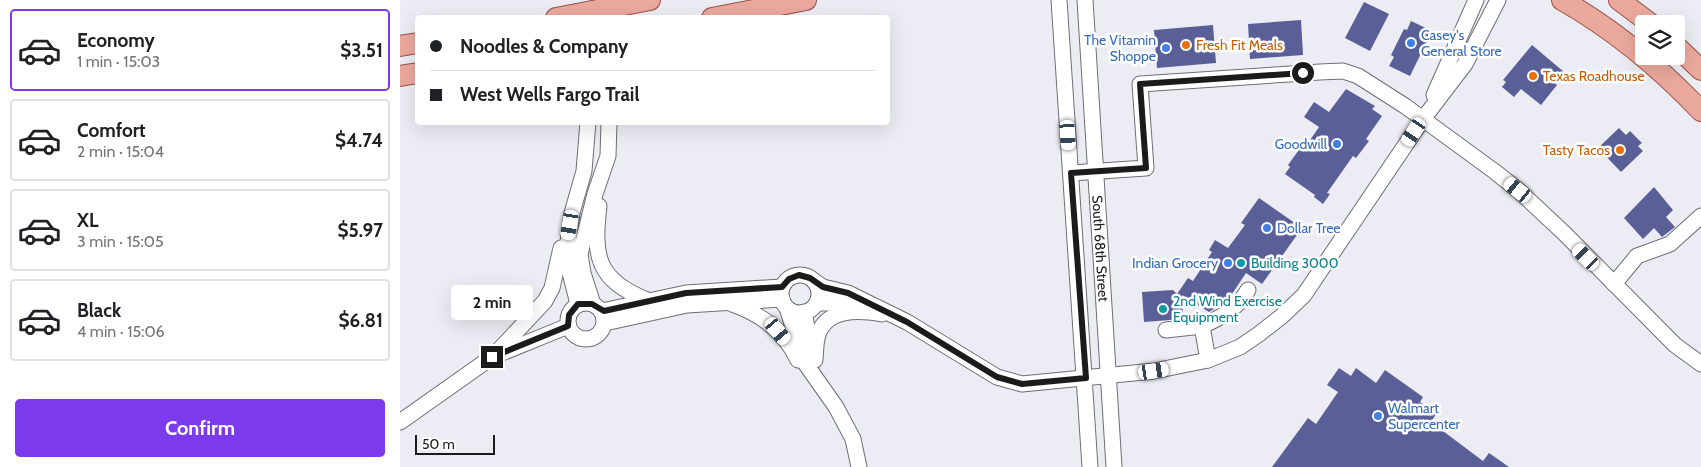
<!DOCTYPE html>
<html lang="en">
<head>
<meta charset="utf-8">
<style>
  :root { --surface:#fff; --page:#f2f2f2; --text:#202124; --muted:#757577; --line:#e0e0e0; --accent:#7c3aed }
  body { margin:0; font-family:Cabin,sans-serif; background:var(--page); color:var(--text); height:100vh; display:flex; flex-direction:column; font-size:19px; white-space:nowrap }
  * { box-sizing:border-box; margin:0 }
  p { font-size:16px; color:var(--muted) }
  .icon { flex:none; width:28px; height:28px; fill:none; stroke:currentColor; stroke-width:2; stroke-linecap:round; stroke-linejoin:round }
  .map { position:relative; flex:1; overflow:hidden }
  .panel { display:flex; flex-direction:column; background:var(--surface); width:400px }
  .panel>* { flex:none }
  .banner { position:absolute; left:15px; top:15px; width:475px; height:110px; border-radius:5px; box-shadow:0 5px 20px #0002; display:grid; align-content:center; height:110px; padding:0 15px; background:var(--surface) }
  .tools { position:absolute; left:1235px; top:15px; display:grid; gap:10px }
  .tools a { display:grid; place-items:center; width:50px; height:50px; border-radius:5px; background:var(--surface); box-shadow:0 5px 20px #0002; font-size:25px }
  .scale { position:absolute; left:15px; bottom:12px; width:80px; box-sizing:border-box; padding-left:5px; border:2px solid #1a1b1d; border-top:0; font-size:14px; line-height:18px; white-space:nowrap; color:#1a1b1d; -webkit-text-stroke:4px #fff; paint-order:stroke }
  .end { position:absolute; width:22px; height:22px; margin:-11px; border:6px solid #1a1b1d; background:#fff; box-shadow:0 0 0 2px #fff }
  .from { border-radius:50% }
  .bubble { position:absolute; height:35px; border-radius:5px; background:var(--surface); box-shadow:0 5px 20px #0002; font-size:16px; font-weight:800; line-height:35px; text-align:center }
  .car { position:absolute; width:15px; height:30px; margin:-15px -8px; border-radius:6px; box-shadow:0 0 4px 1px #0007; background:linear-gradient(#fff 24%,#345 0 40%,#fff 0 76%,#345 0 86%,#fff 0) }
  .banner b { display:flex; align-items:center; gap:18px; height:48px; font-size:19px }
  .banner b+b { border-top:1px solid var(--line) }
  .banner i { width:12px; height:12px; background:var(--text) }
  ul { padding:9px 0 0; list-style:none }
  li { display:flex; align-items:center; gap:15px; height:82px; margin:0 10px 8px; padding:0 5px; border:2px solid var(--line); border-radius:5px }
  li div { flex:1 }
  li b { display:block; font-size:19px }
  li em { font-style:normal; font-weight:800 }
  li.selected { border-color:var(--accent) }
  li>.icon { width:45px; height:45px; stroke-width:1.5 }
  .action { display:flex; gap:10px; margin-top:auto; padding:10px 15px }
  .action a { flex:1; height:58px; border-radius:5px; background:var(--accent); color:#fff; font-size:20px; font-weight:800; line-height:58px; text-align:center }
  main { display:flex; flex:1; min-height:0 }
  .map>svg:first-child { display:block }
  .building { fill:#5b5f98 }
  .lines { fill:none; stroke-linecap:round; stroke-linejoin:round }
  .minor-casing { stroke:#6e6f75; stroke-width:17 }
  .major-casing { stroke:#995247; stroke-width:22 }
  .minor { stroke:#fff; stroke-width:15 }
  .major { stroke:#eba99e; stroke-width:20 }
  .route { stroke:#1a1b1d; stroke-width:6 }
  .shop-dot { fill:#3f7fe0; stroke:#fff; stroke-width:2 }
  .food-dot { fill:#e8710a; stroke:#fff; stroke-width:2 }
  .culture-dot { fill:#0f9aa8; stroke:#fff; stroke-width:2 }
  .labels { text-anchor:middle; dominant-baseline:central; stroke-width:5; stroke-linejoin:round; paint-order:stroke }
  .shop-label { font-size:14px; fill:#366cbe; stroke:#fff; text-anchor:start }
  .food-label { font-size:14px; fill:#c56008; stroke:#fff; text-anchor:start }
  .street-label { font-size:14px; fill:#1a1b1d; stroke:#fff }
  .culture-label { font-size:14px; fill:#0d838f; stroke:#fff; text-anchor:start }
</style>
</head>
<body>
<main>
<section class="panel">
<ul>
<li class="selected"><svg class="icon" aria-label="car" viewBox="0 0 24 24"><path d="M5 17H2v-5l4-1 3-4h7l3 4 3 1v5h-3M9 17h6M6 11h13"/><circle cx="7" cy="17" r="2"/><circle cx="17" cy="17" r="2"/></svg><div><b>Economy</b><p>1 min · 15:03</p></div><em>$3.51</em></li>
<li><svg class="icon" aria-label="car" viewBox="0 0 24 24"><path d="M5 17H2v-5l4-1 3-4h7l3 4 3 1v5h-3M9 17h6M6 11h13"/><circle cx="7" cy="17" r="2"/><circle cx="17" cy="17" r="2"/></svg><div><b>Comfort</b><p>2 min · 15:04</p></div><em>$4.74</em></li>
<li><svg class="icon" aria-label="car" viewBox="0 0 24 24"><path d="M5 17H2v-5l4-1 3-4h7l3 4 3 1v5h-3M9 17h6M6 11h13"/><circle cx="7" cy="17" r="2"/><circle cx="17" cy="17" r="2"/></svg><div><b>XL</b><p>3 min · 15:05</p></div><em>$5.97</em></li>
<li><svg class="icon" aria-label="car" viewBox="0 0 24 24"><path d="M5 17H2v-5l4-1 3-4h7l3 4 3 1v5h-3M9 17h6M6 11h13"/><circle cx="7" cy="17" r="2"/><circle cx="17" cy="17" r="2"/></svg><div><b>Black</b><p>4 min · 15:06</p></div><em>$6.81</em></li>
</ul>
<div class="action"><a>Confirm</a></div>
</section>
<div class="map">
<svg width="1301" height="467" viewBox="0 0 1301 467">
  <rect width="100%" height="100%" fill="#ecedf4"/>
  <!-- building -->
  <g class="building">
    <polygon points="964,2 989,14 970,51 945,38"/>
    <polygon points="901,20 903,55 850,59 848,24"/>
    <polygon points="1011,21 1032,31 1010,76 989,66 994,57 991,55 1004,29 1007,30"/>
    <polygon points="813,25 816,63 757,68 754,30"/>
    <polygon points="1132,45 1164,72 1155,83 1157,85 1141,105 1121,89 1114,97 1102,87 1106,82 1103,80"/>
    <polygon points="946,89 975,106 972,109 982,116 966,139 969,141 956,158 953,156 927,193 930,194 923,204 914,197 915,195 885,174 890,167 888,165 901,147 904,149 919,127 904,117 914,102 929,112"/>
    <polygon points="1219,128 1226,135 1230,131 1242,143 1238,146 1243,151 1221,172 1198,148"/>
    <polygon points="1254,187 1273,210 1266,217 1275,227 1262,237 1254,228 1243,239 1224,218"/>
    <polygon points="859,198 902,228 862,284 846,273 828,300 809,312 782,295 783,319 744,322 742,292 773,290 777,294 788,278 793,281 812,252 809,250 815,240 828,248 845,225 841,223"/>
    <polygon points="939,368 951,376 956,368 976,383 985,370 1023,397 1020,402 1036,414 1031,422 1083,461 1089,453 1109,467 872,467 908,418 916,424 938,392 927,385"/>
  </g>
  <g class="lines">
    <defs>
      <g id="minor">
        <polyline points="659,0 690,467"/>
        <path id="s1" d="M685 0 714 467"/>
        <polyline points="1034,95 1076,0"/>
        <polyline points="671,173 746,168 740,84 920,72 943,71 958,76 1005,106 1094,171 1118,190 1164,233 1275,345 1301,364"/>
        <path d="M199 206C193 257 197 280 247 300"/>
        <circle cx="400" cy="294" r="19"/>
        <polyline points="414,281 423,287 448,293 507,322 597,377 622,384 754,371 808,360 840,347 859,334 882,316 904,295 1023,119 1065,64 1098,0"/>
        <polyline points="1214,284 1237,256 1270,244 1301,216"/>
        <circle cx="186" cy="321" r="18"/>
        <polyline points="417,303 446,303 461,307"/>
        <polyline points="178,304 166,257 172,213 184,171 188,122"/>
        <polyline points="193,304 183,273 180,254 195,194 208,156 209,122"/>
        <path d="M332 304C361 314 385 332 398 360"/>
        <polyline points="387,308 405,363 436,407 453,439 459,467"/>
        <polyline points="202,311 286,293 382,287"/>
        <polyline points="404,312 411,349"/>
        <polyline points="205,323 287,305 382,299"/>
        <polyline points="766,330 802,326"/>
        <polyline points="100,349 145,301 152,288 161,248"/>
        <path d="M415 360C416 351 415 341 419 332 429 308 461 310 482 314"/>
        <path d="M808 360 802 326C822 317 837 309 848 290"/>
        <polyline points="0,422 92,357 168,326"/>
      </g>
      <g id="major">
        <path d="M1162 0C1213 29 1261 69 1301 111"/>
        <polyline points="1219,0 1251,24"/>
        <polyline points="156,18 250,0"/>
        <polyline points="312,18 406,0"/>
        <polyline points="0,46 18,43"/>
        <polyline points="1276,46 1301,70"/>
        <polyline points="0,76 18,73"/>
      </g>
    </defs>
    <!-- minor casing -->
    <use href="#minor" class="minor-casing"/>
    <!-- major casing -->
    <use href="#major" class="major-casing"/>
    <!-- minor -->
    <use href="#minor" class="minor"/>
    <!-- major -->
    <use href="#major" class="major"/>
  </g>
  <g class="lines">
    <!-- route -->
    <polyline class="route" points="92,357 168,326 169,315 178,304 192,304 204,311 286,293 382,287 389,279 399,275 410,278 423,287 448,293 507,322 597,377 622,384 686,378 671,173 746,168 740,84 903,73"/>
  </g>
  <!-- markers -->
  <g class="shop-dot">
    <circle cx="1011" cy="43" r="5"/>
    <circle cx="766" cy="48" r="5"/>
    <circle cx="937" cy="144" r="5"/>
    <circle cx="867" cy="228" r="5"/>
    <circle cx="828" cy="263" r="5"/>
    <circle cx="978" cy="416" r="5"/>
  </g>
  <g class="food-dot">
    <circle cx="786" cy="45" r="5"/>
    <circle cx="1133" cy="76" r="5"/>
    <circle cx="1220" cy="150" r="5"/>
  </g>
  <g class="culture-dot">
    <circle cx="841" cy="263" r="5"/>
    <circle cx="763" cy="309" r="5"/>
  </g>
  <g class="labels">
    <!-- shop labels -->
    <g class="shop-label">
      <text x="1021" y="35">Casey's<tspan x="1021" dy="16">General Store</tspan></text>
      <text x="756" y="40" text-anchor="end">The Vitamin<tspan x="756" dy="16">Shoppe</tspan></text>
      <text x="927" y="144" text-anchor="end">Goodwill</text>
      <text x="877" y="228">Dollar Tree</text>
      <text x="818" y="263" text-anchor="end">Indian Grocery</text>
      <text x="988" y="408">Walmart<tspan x="988" dy="16">Supercenter</tspan></text>
    </g>
    <!-- food labels -->
    <g class="food-label">
      <text x="796" y="45">Fresh Fit Meals</text>
      <text x="1143" y="76">Texas Roadhouse</text>
      <text x="1210" y="150" text-anchor="end">Tasty Tacos</text>
    </g>
    <!-- street labels -->
    <g class="street-label">
      <text stroke="none"><textPath href="#s1" startOffset="249">South 68th Street</textPath></text>
    </g>
    <!-- culture labels -->
    <g class="culture-label">
      <text x="851" y="263">Building 3000</text>
      <text x="773" y="301">2nd Wind Exercise<tspan x="773" dy="16">Equipment</tspan></text>
    </g>
  </g>
</svg>
<div class="tools">
<a><svg class="icon" aria-label="layers" viewBox="0 0 24 24"><path d="M12 4l9 5-9 5-9-5zM3 14l9 5 9-5"/></svg></a>
</div>
<div class="scale">50 m</div>
<i class="end from" style="left:903px;top:73px"></i>
<i class="end" style="left:92px;top:357px"></i>
<div class="bubble" style="left:51px;top:285px;width:82px">2 min</div>
<i class="car" style="left:1014px;top:132px;rotate:213deg"></i>
<i class="car" style="left:668px;top:135px;rotate:176deg"></i>
<i class="car" style="left:1118px;top:190px;rotate:309deg"></i>
<i class="car" style="left:170px;top:225px;rotate:190deg"></i>
<i class="car" style="left:1186px;top:257px;rotate:315deg"></i>
<i class="car" style="left:378px;top:331px;rotate:140deg"></i>
<i class="car" style="left:754px;top:371px;rotate:81deg"></i>
<div class="banner">
<b><i class="from"></i>Noodles &amp; Company</b>
<b><i></i>West Wells Fargo Trail</b>
</div>
</div>
</main>
</body>
</html>
